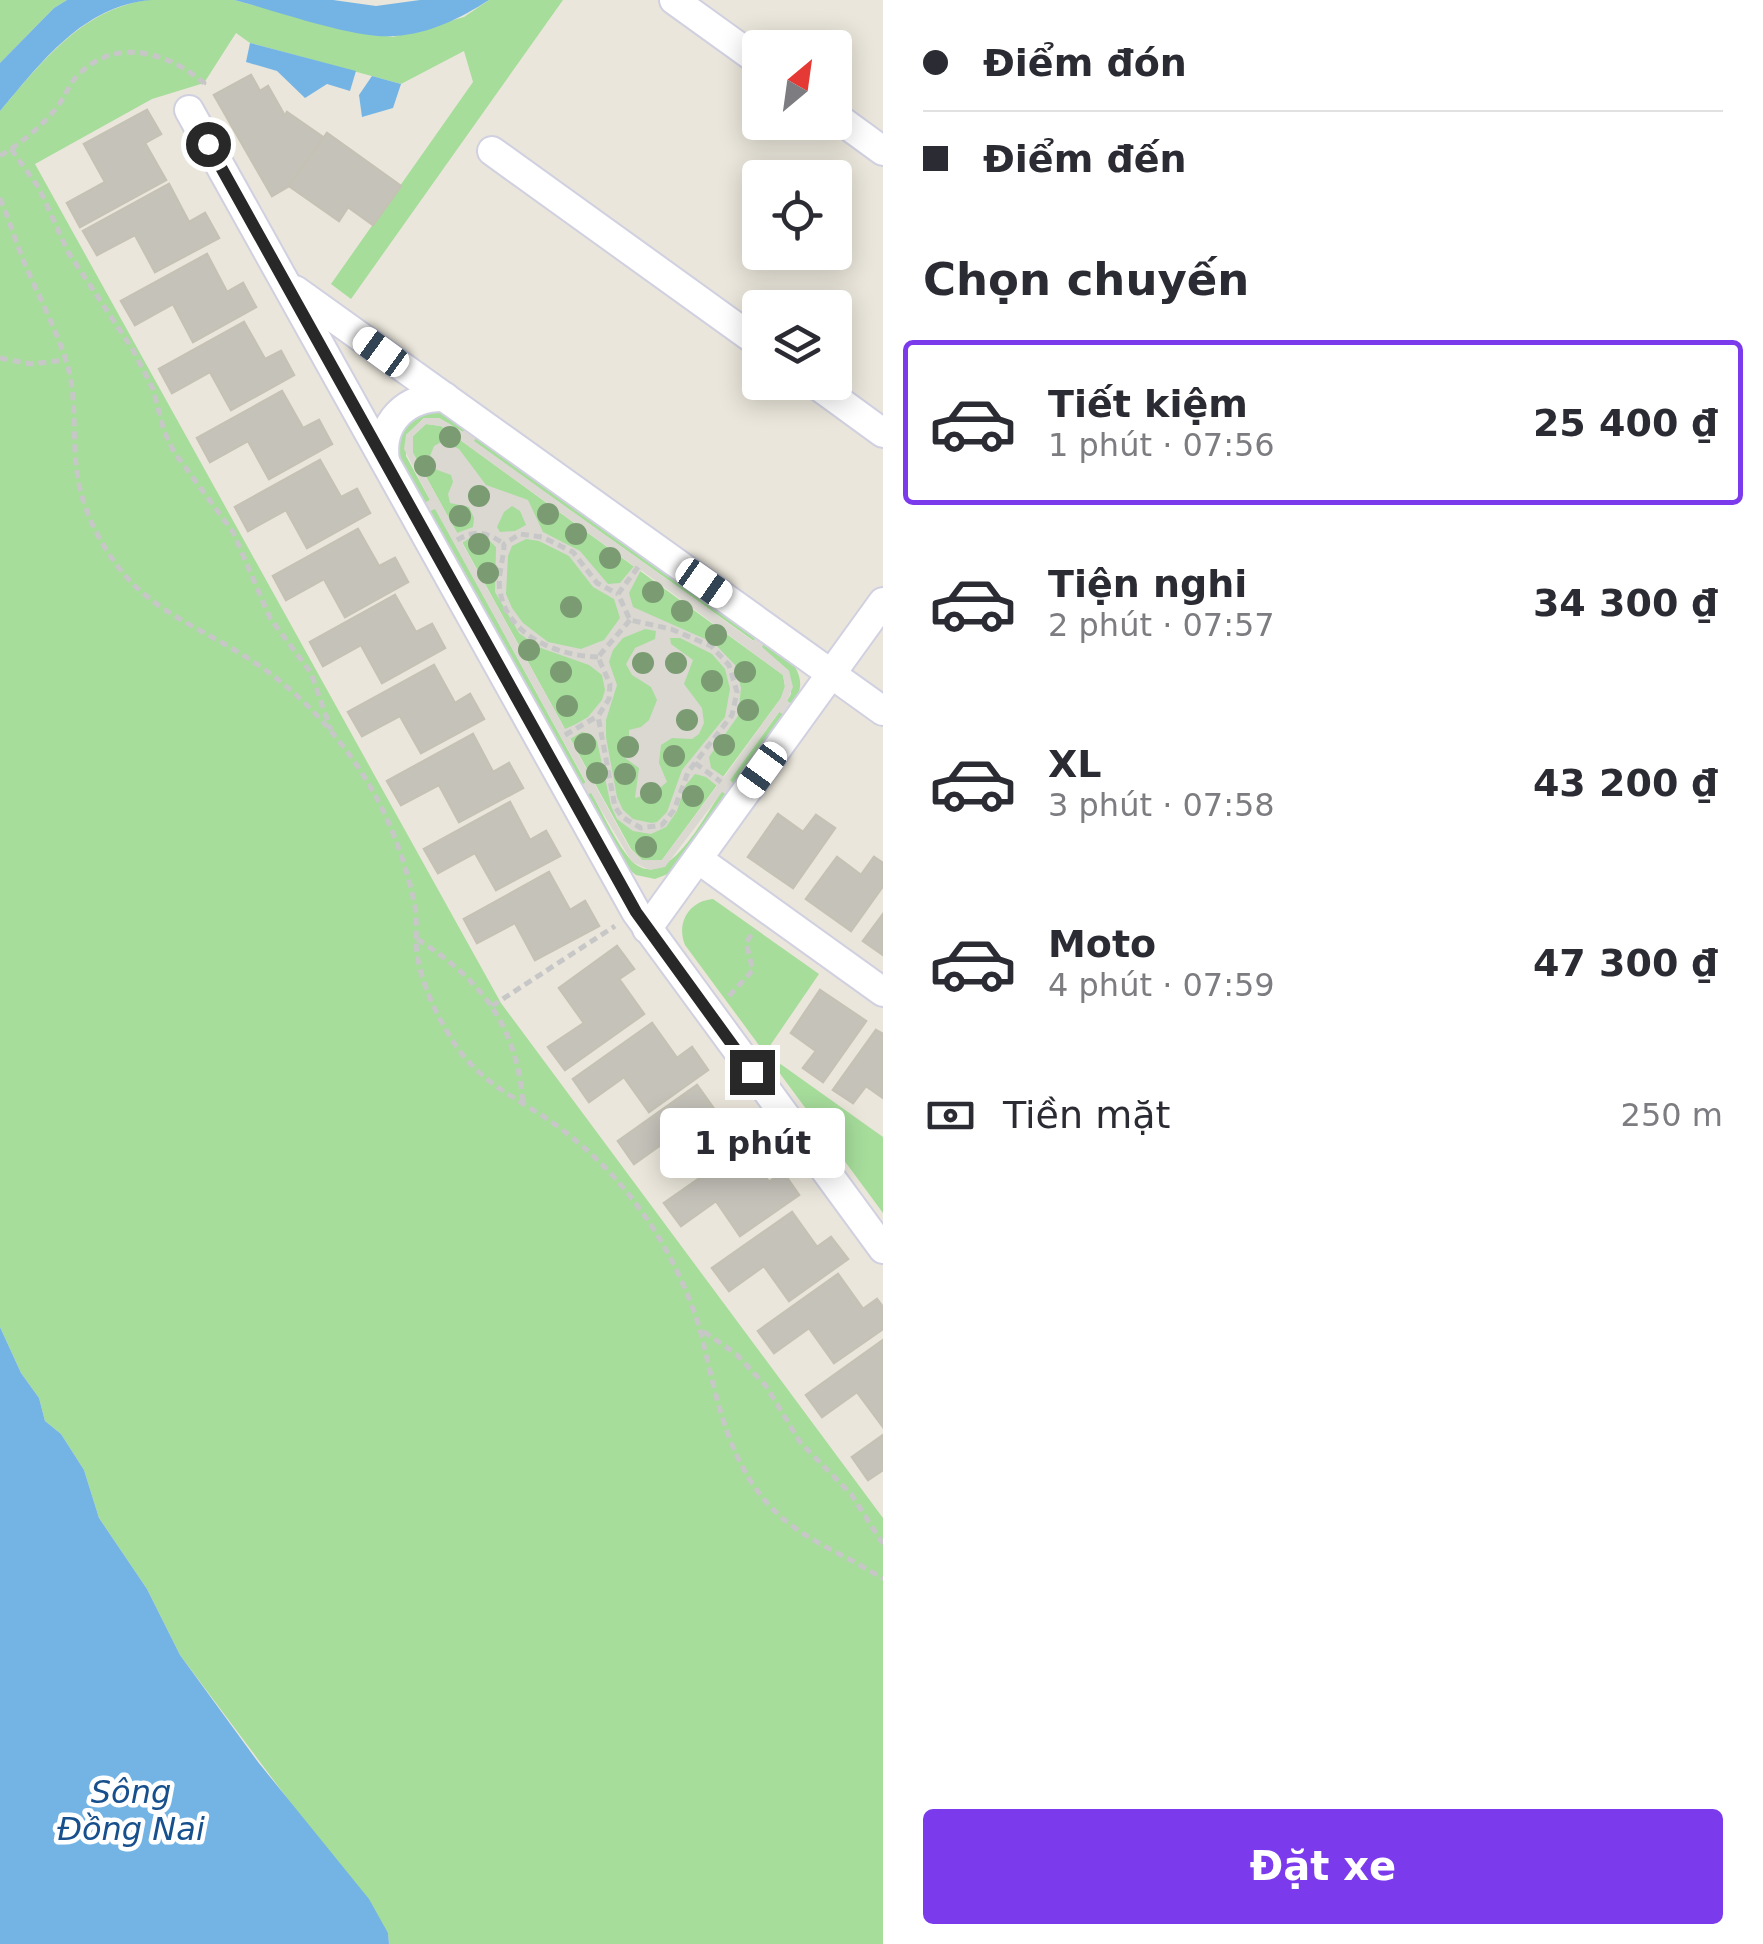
<!DOCTYPE html>
<html lang="vi">
<head>
<meta charset="utf-8">
<style>
  :root { --surface:#fff; --page:#f2f2f3; --text:#2b2b33; --muted:#7c7c81; --line:#e1e1e2; --accent:#7c3aed }
  body { margin:0; font-family:"DejaVu Sans",sans-serif; background:var(--page); color:var(--text); height:100vh; display:flex; flex-direction:column; font-size:38px; white-space:nowrap }
  * { box-sizing:border-box; margin:0 }
  p { font-size:32px; color:var(--muted) }
  .icon { flex:none; width:55px; height:55px; fill:none; stroke:currentColor; stroke-width:2; stroke-linecap:round; stroke-linejoin:round }
  .map { position:relative; flex:1; overflow:hidden }
  .panel { display:flex; flex-direction:column; background:var(--surface); width:880px }
  .panel>* { flex:none }
  .banner { display:grid; align-content:center; height:220px; padding:0 40px; background:var(--surface) }
  .needle { width:65px; rotate:29deg }
  .buttons { position:absolute; left:742px; top:30px; display:grid; gap:20px }
  .buttons a { display:grid; place-items:center; width:110px; height:110px; border-radius:10px; background:var(--surface); box-shadow:0 5px 25px #0003; font-size:50px }
  .end { position:absolute; width:45px; height:45px; margin:-22px; border:12px solid #282828; background:#fff; box-shadow:0 0 0 5px #fff }
  .from { border-radius:50% }
  .bubble { position:absolute; height:70px; border-radius:10px; background:var(--surface); box-shadow:0 5px 25px #0003; font-size:32px; font-weight:800; line-height:70px; text-align:center }
  .car { position:absolute; width:30px; height:60px; margin:-30px -15px; border-radius:12px; box-shadow:0 0 8px 2px #0007; background:linear-gradient(#fff 24%,#345 0 40%,#fff 0 76%,#345 0 86%,#fff 0) }
  .banner b { display:flex; align-items:center; gap:35px; height:95px; font-size:38px }
  .banner b+b { border-top:2px solid var(--line) }
  .banner i { width:25px; height:25px; background:var(--text) }
  ul { padding:0; list-style:none }
  li { display:flex; align-items:center; gap:30px; height:165px; margin:0 20px 15px; padding:0 20px; border:5px solid transparent; border-radius:10px }
  li div { flex:1 }
  li b { display:block; font-size:38px }
  li em { font-style:normal; font-weight:800 }
  li.on { border-color:var(--accent) }
  li>.icon { width:90px; height:90px; stroke-width:1.5 }
  h2 { padding:0 40px; font-size:45px; line-height:120px }
  .pay { display:flex; align-items:center; gap:25px; height:110px; padding:0 40px; font-size:38px }
  .pay p { margin-inline-start:auto }
  .cta { display:flex; gap:20px; margin-top:auto; padding:20px 40px }
  .cta a { flex:1; height:115px; border-radius:10px; background:var(--accent); color:#fff; font-size:40px; font-weight:800; line-height:115px; text-align:center }
  main { display:flex; flex:1; min-height:0 }
  .map>svg:first-child { display:block }
  .green { fill:#a6dd9b }
  .plaza { fill:#dad8d1; fill-rule:evenodd }
  .water { fill:#74b4e5 }
  .building { fill:#c5c2ba; stroke:#c5c2b5; stroke-width:2.5 }
  .lines { fill:none; stroke-linecap:round; stroke-linejoin:round }
  .minor-casing { stroke:#d0d0e0; stroke-width:32 }
  .path { stroke:#c7c7c7; stroke-width:5; stroke-dasharray:8 5; stroke-linecap:butt }
  .minor { stroke:#fff; stroke-width:28 }
  .tree { fill:#7b9c73 }
  .route { stroke:#282828; stroke-width:12 }
  .labels { text-anchor:middle; dominant-baseline:central; stroke-width:9; stroke-linejoin:round; paint-order:stroke }
  .water-label { font-size:32px; font-style:italic; fill:#17508d; stroke:#fff }
</style>
</head>
<body>
<main>
<div class="map">
<svg width="883" height="1944" viewBox="0 0 883 1944">
  <rect width="100%" height="100%" fill="#eae6db"/>
  <!-- green -->
  <g class="green">
    <polygon points="0,0 67,0 54,8 0,63"/>
    <path d="M234 0 355 31 393 37 464 17 489 0H563L351 299 331 284 473 82 464 51 401 84 250 43 236 33 204 83 152 99 35 164 501 1003 883 1518V1944H389L388 1933 180 1655 147 1589 99 1518 84 1470 61 1434 45 1421 39 1398 21 1373 0 1327V111C41 63 81 10 147 0 175 0 206 0 234 0Z"/>
    <polygon points="427,409 439,410 468,426 463,432 439,418 424,418 406,435 406,456 430,500 423,504 396,451 402,426"/>
    <polygon points="426,424 441,426 783,675 785,687 781,698 662,860 642,860 631,849 413,453 413,436"/>
    <polygon points="479,434 758,635 754,641 473,441"/>
    <polygon points="435,508 586,783 579,787 428,512"/>
    <path d="M766 640C790 658 812 675 793 705L787 701 791 694 789 671 761 647Z"/>
    <polygon points="780,711 786,716 736,786 729,781"/>
    <path d="M722 791 729 796 673 872 655 879 636 875 623 865 584 796 591 792C602 812 612 835 626 854 661 904 703 818 722 791Z"/>
    <path d="M713 899 819 974 765 1053 883 1137V1213L685 945C676 923 689 901 713 899Z"/>
  </g>
  <!-- plaza -->
  <path class="plaza" d="M424 418H439L463 432 468 426 478 434 474 441 753 641 758 635 766 640 762 647 789 671 793 687 787 701 793 705 786 716 779 712 730 780 736 786 729 796 722 792 665 867 650 870 632 862 591 793 584 796 579 787 586 782 435 509 428 512 423 504 430 500 404 449 406 435ZM426 424 441 426 634 566 620 583 608 584 580 551 543 532 528 500 486 485 459 449 443 441 434 446 428 461 432 468 451 475 453 482 448 494 450 503 469 507 474 518 473 527 457 533 413 453V436ZM512 506 520 511 526 525 515 531 500 532 497 527 504 512ZM473 536 487 538 496 547 495 592 519 633 538 647 589 665 602 675 605 690 602 700 588 717 576 724 565 729 462 543ZM526 539 539 541 569 556 593 587 614 599 620 618 604 640 581 649 548 642 523 623 512 608 506 594 508 556 512 546ZM641 570 783 675 785 686 781 698 724 777 711 768 709 757 738 716 741 688 735 665 714 643 633 607 629 593ZM645 629 656 631 655 639 635 648 626 664 632 675 651 687 657 700 649 720 641 727 629 730V742L633 747 626 751 625 758 639 768 635 798 646 795 649 788 656 791 667 782 659 763 661 745 672 738 692 739 699 734 704 723 702 708 684 684 693 660 671 644 670 638H680L712 654 725 669 730 689 725 717 682 770 667 812 657 822 651 823 633 819 623 810 617 797 606 737V720L617 685 609 662 613 650 623 638ZM582 732 590 734 597 741 611 806 617 819 633 831 651 834 666 827 677 811 685 786 695 774 706 777 717 786 662 860H642L630 849 570 739Z"/>
  <!-- water -->
  <g class="water">
    <path d="M67 0H152C83 5 41 63 0 111V63L54 8Z"/>
    <path d="M234 0H333L376 6 420 0H489C461 18 429 34 395 36 356 40 275 10 234 0Z"/>
    <polygon points="250,43 356,71 350,91 327,84 305,98 277,71 246,62"/>
    <polygon points="372,76 401,84 393,108 362,117 359,95"/>
    <polygon points="0,1327 21,1373 39,1398 45,1421 61,1434 84,1470 99,1518 147,1589 180,1655 258,1762 369,1899 388,1933 389,1944 0,1944"/>
  </g>
  <!-- building -->
  <g class="building">
    <polygon points="251,75 260,91 268,86 285,116 287,112 323,137 289,186 272,196 214,95"/>
    <polygon points="147,110 161,134 145,143 166,180 80,227 67,203 105,182 84,144"/>
    <polygon points="327,133 401,186 373,225 348,207 339,221 289,186"/>
    <polygon points="169,184 189,222 205,213 219,238 155,272 135,235 97,255 83,231"/>
    <polygon points="207,254 227,292 243,283 256,307 193,342 173,304 135,325 121,301"/>
    <polygon points="244,322 265,359 281,351 294,375 231,410 210,372 172,393 159,369"/>
    <polygon points="282,391 303,428 319,420 332,444 269,479 248,441 210,462 197,438"/>
    <polygon points="320,460 341,497 357,489 370,513 307,548 286,510 248,531 235,507"/>
    <polygon points="358,529 379,566 395,558 408,582 345,617 324,579 286,600 273,576"/>
    <polygon points="395,595 416,632 432,624 445,648 382,683 361,645 323,666 310,642"/>
    <polygon points="434,665 455,703 470,694 484,719 421,753 400,716 362,736 348,712"/>
    <polygon points="473,734 493,772 509,763 523,788 459,822 439,785 401,805 387,781"/>
    <polygon points="510,802 530,840 546,831 560,856 496,890 475,853 438,873 424,849"/>
    <polygon points="778,814 803,832 816,815 835,828 793,888 748,857"/>
    <polygon points="837,857 861,875 874,857 883,863 883,886 851,931 806,899"/>
    <polygon points="549,872 570,910 585,901 599,926 535,960 515,923 477,943 464,919"/>
    <polygon points="883,914 883,955 863,941"/>
    <polygon points="617,946 634,969 619,979 644,1014 565,1070 548,1047 584,1023 559,988"/>
    <polygon points="820,990 866,1021 823,1082 803,1068 816,1051 791,1033"/>
    <polygon points="652,1023 677,1058 692,1047 708,1070 649,1112 624,1077 589,1102 573,1079"/>
    <polygon points="876,1030 883,1034 883,1098 866,1086 853,1103 833,1090"/>
    <polygon points="697,1085 722,1120 737,1110 753,1132 694,1174 669,1139 634,1164 618,1141"/>
    <polygon points="744,1147 769,1182 783,1172 799,1195 740,1236 716,1201 681,1226 664,1203"/>
    <polygon points="792,1212 817,1247 831,1237 848,1259 789,1301 764,1266 729,1291 712,1268"/>
    <polygon points="838,1274 863,1309 877,1299 883,1307 883,1329 834,1363 809,1328 774,1353 758,1331"/>
    <polygon points="883,1340 883,1427 857,1392 822,1417 806,1395"/>
    <polygon points="883,1435 883,1470 868,1480 852,1457"/>
  </g>
  <g class="lines">
    <defs>
      <g id="minor">
        <polyline points="674,0 760,62"/>
        <polyline points="189,110 636,912 883,1249"/>
        <polyline points="835,116 883,151"/>
        <polyline points="492,151 760,344"/>
        <polyline points="295,290 883,711"/>
        <polyline points="813,382 883,433"/>
        <path d="M385 461C379 422 406 396 445 397"/>
        <polyline points="698,859 883,992"/>
        <polyline points="647,929 883,602"/>
      </g>
    </defs>
    <!-- minor casing -->
    <use href="#minor" class="minor-casing"/>
    <!-- path -->
    <g class="path">
      <path d="M11 149C28 137 44 124 57 107 65 97 69 84 78 75 116 36 169 53 204 83L201 87"/>
      <polyline points="0,156 11,149 39,188 68,252 133,350 153,389 164,431 174,452 233,532 270,618 311,673 331,730"/>
      <path d="M0 198C10 222 17 246 27 269 41 301 58 333 68 367 77 400 72 438 77 472 81 506 98 541 119 568 151 610 198 627 241 654 297 687 344 739 375 795 393 828 406 865 414 901 418 918 415 936 417 954 422 987 440 1023 459 1050 487 1088 524 1101 560 1128 628 1179 674 1248 700 1329"/>
      <polyline points="0,358 31,364 65,360"/>
      <path d="M457 540C476 529 487 532 504 544"/>
      <polyline points="630,620 598,657 610,684 609,699 598,716 615,807 622,817 641,828 662,825 674,810 688,772 732,715 737,692 729,665 711,646 671,629 630,620 618,594 638,567"/>
      <path d="M598 657C558 656 507 636 500 591 497 576 504 559 504 544L520 534 542 537 573 552 597 583 618 594"/>
      <polyline points="565,735 598,716"/>
      <polyline points="695,763 721,782"/>
      <path d="M417 939C482 980 518 1027 523 1105"/>
      <polyline points="729,996 753,970 746,943 754,930"/>
      <polyline points="492,1006 615,926"/>
      <path d="M883 1544 851 1494 800 1442 766 1386 736 1354 700 1329C718 1402 729 1481 795 1528 823 1548 855 1560 883 1579"/>
    </g>
    <!-- minor -->
    <use href="#minor" class="minor"/>
  </g>
  <!-- trees -->
  <g class="tree">
    <circle cx="450" cy="437" r="11"/>
    <circle cx="425" cy="466" r="11"/>
    <circle cx="479" cy="496" r="11"/>
    <circle cx="548" cy="514" r="11"/>
    <circle cx="460" cy="516" r="11"/>
    <circle cx="576" cy="534" r="11"/>
    <circle cx="479" cy="544" r="11"/>
    <circle cx="610" cy="558" r="11"/>
    <circle cx="488" cy="573" r="11"/>
    <circle cx="653" cy="592" r="11"/>
    <circle cx="571" cy="607" r="11"/>
    <circle cx="682" cy="611" r="11"/>
    <circle cx="716" cy="635" r="11"/>
    <circle cx="529" cy="650" r="11"/>
    <circle cx="643" cy="663" r="11"/>
    <circle cx="676" cy="663" r="11"/>
    <circle cx="561" cy="672" r="11"/>
    <circle cx="745" cy="672" r="11"/>
    <circle cx="712" cy="681" r="11"/>
    <circle cx="567" cy="706" r="11"/>
    <circle cx="748" cy="710" r="11"/>
    <circle cx="687" cy="720" r="11"/>
    <circle cx="585" cy="744" r="11"/>
    <circle cx="724" cy="745" r="11"/>
    <circle cx="628" cy="747" r="11"/>
    <circle cx="674" cy="756" r="11"/>
    <circle cx="597" cy="773" r="11"/>
    <circle cx="625" cy="774" r="11"/>
    <circle cx="651" cy="793" r="11"/>
    <circle cx="693" cy="796" r="11"/>
    <circle cx="646" cy="847" r="11"/>
  </g>
  <g class="lines">
    <!-- route -->
    <polyline class="route" points="208,144 636,912 752,1072"/>
  </g>
  <g class="labels">
    <!-- water labels -->
    <g class="water-label">
      <text x="131" y="1792">Sông<tspan x="131" dy="37">Đồng Nai</tspan></text>
    </g>
  </g>
</svg>
<div class="buttons">
<a><svg class="needle" viewBox="-14 -14 28 28"><path d="M0-13l5 13h-10z" fill="#e53935"/><path d="M0 13l5-13h-10z" fill="#7c7c81"/></svg></a>
<a><svg class="icon" aria-label="locate" viewBox="0 0 24 24"><circle cx="12" cy="12" r="6"/><path d="M12 2v4M12 18v4M2 12h4M18 12h4"/></svg></a>
<a><svg class="icon" aria-label="layers" viewBox="0 0 24 24"><path d="M12 4l9 5-9 5-9-5zM3 14l9 5 9-5"/></svg></a>
</div>
<i class="end from" style="left:208px;top:144px"></i>
<i class="end" style="left:752px;top:1072px"></i>
<div class="bubble" style="left:660px;top:1108px;width:185px">1 phút</div>
<i class="car" style="left:381px;top:352px;rotate:306deg"></i>
<i class="car" style="left:704px;top:583px;rotate:125deg"></i>
<i class="car" style="left:762px;top:770px;rotate:216deg"></i>
</div>
<section class="panel">
<div class="banner">
<b><i class="from"></i>Điểm đón</b>
<b><i></i>Điểm đến</b>
</div>
<h2>Chọn chuyến</h2>
<ul>
<li class="on"><svg class="icon" aria-label="car" viewBox="0 0 24 24"><path d="M5 17H2v-5l4-1 3-4h7l3 4 3 1v5h-3M9 17h6M6 11h13"/><circle cx="7" cy="17" r="2"/><circle cx="17" cy="17" r="2"/></svg><div><b>Tiết kiệm</b><p>1 phút · 07:56</p></div><em>25 400 ₫</em></li>
<li><svg class="icon" aria-label="car" viewBox="0 0 24 24"><path d="M5 17H2v-5l4-1 3-4h7l3 4 3 1v5h-3M9 17h6M6 11h13"/><circle cx="7" cy="17" r="2"/><circle cx="17" cy="17" r="2"/></svg><div><b>Tiện nghi</b><p>2 phút · 07:57</p></div><em>34 300 ₫</em></li>
<li><svg class="icon" aria-label="car" viewBox="0 0 24 24"><path d="M5 17H2v-5l4-1 3-4h7l3 4 3 1v5h-3M9 17h6M6 11h13"/><circle cx="7" cy="17" r="2"/><circle cx="17" cy="17" r="2"/></svg><div><b>XL</b><p>3 phút · 07:58</p></div><em>43 200 ₫</em></li>
<li><svg class="icon" aria-label="car" viewBox="0 0 24 24"><path d="M5 17H2v-5l4-1 3-4h7l3 4 3 1v5h-3M9 17h6M6 11h13"/><circle cx="7" cy="17" r="2"/><circle cx="17" cy="17" r="2"/></svg><div><b>Moto</b><p>4 phút · 07:59</p></div><em>47 300 ₫</em></li>
</ul>
<div class="pay"><svg class="icon" aria-label="cash" viewBox="0 0 24 24"><path d="M3 7h18v10H3z"/><circle cx="12" cy="12" r="2"/></svg>Tiền mặt<p>250 m</p></div>
<div class="cta"><a>Đặt xe</a></div>
</section>
</main>
</body>
</html>
